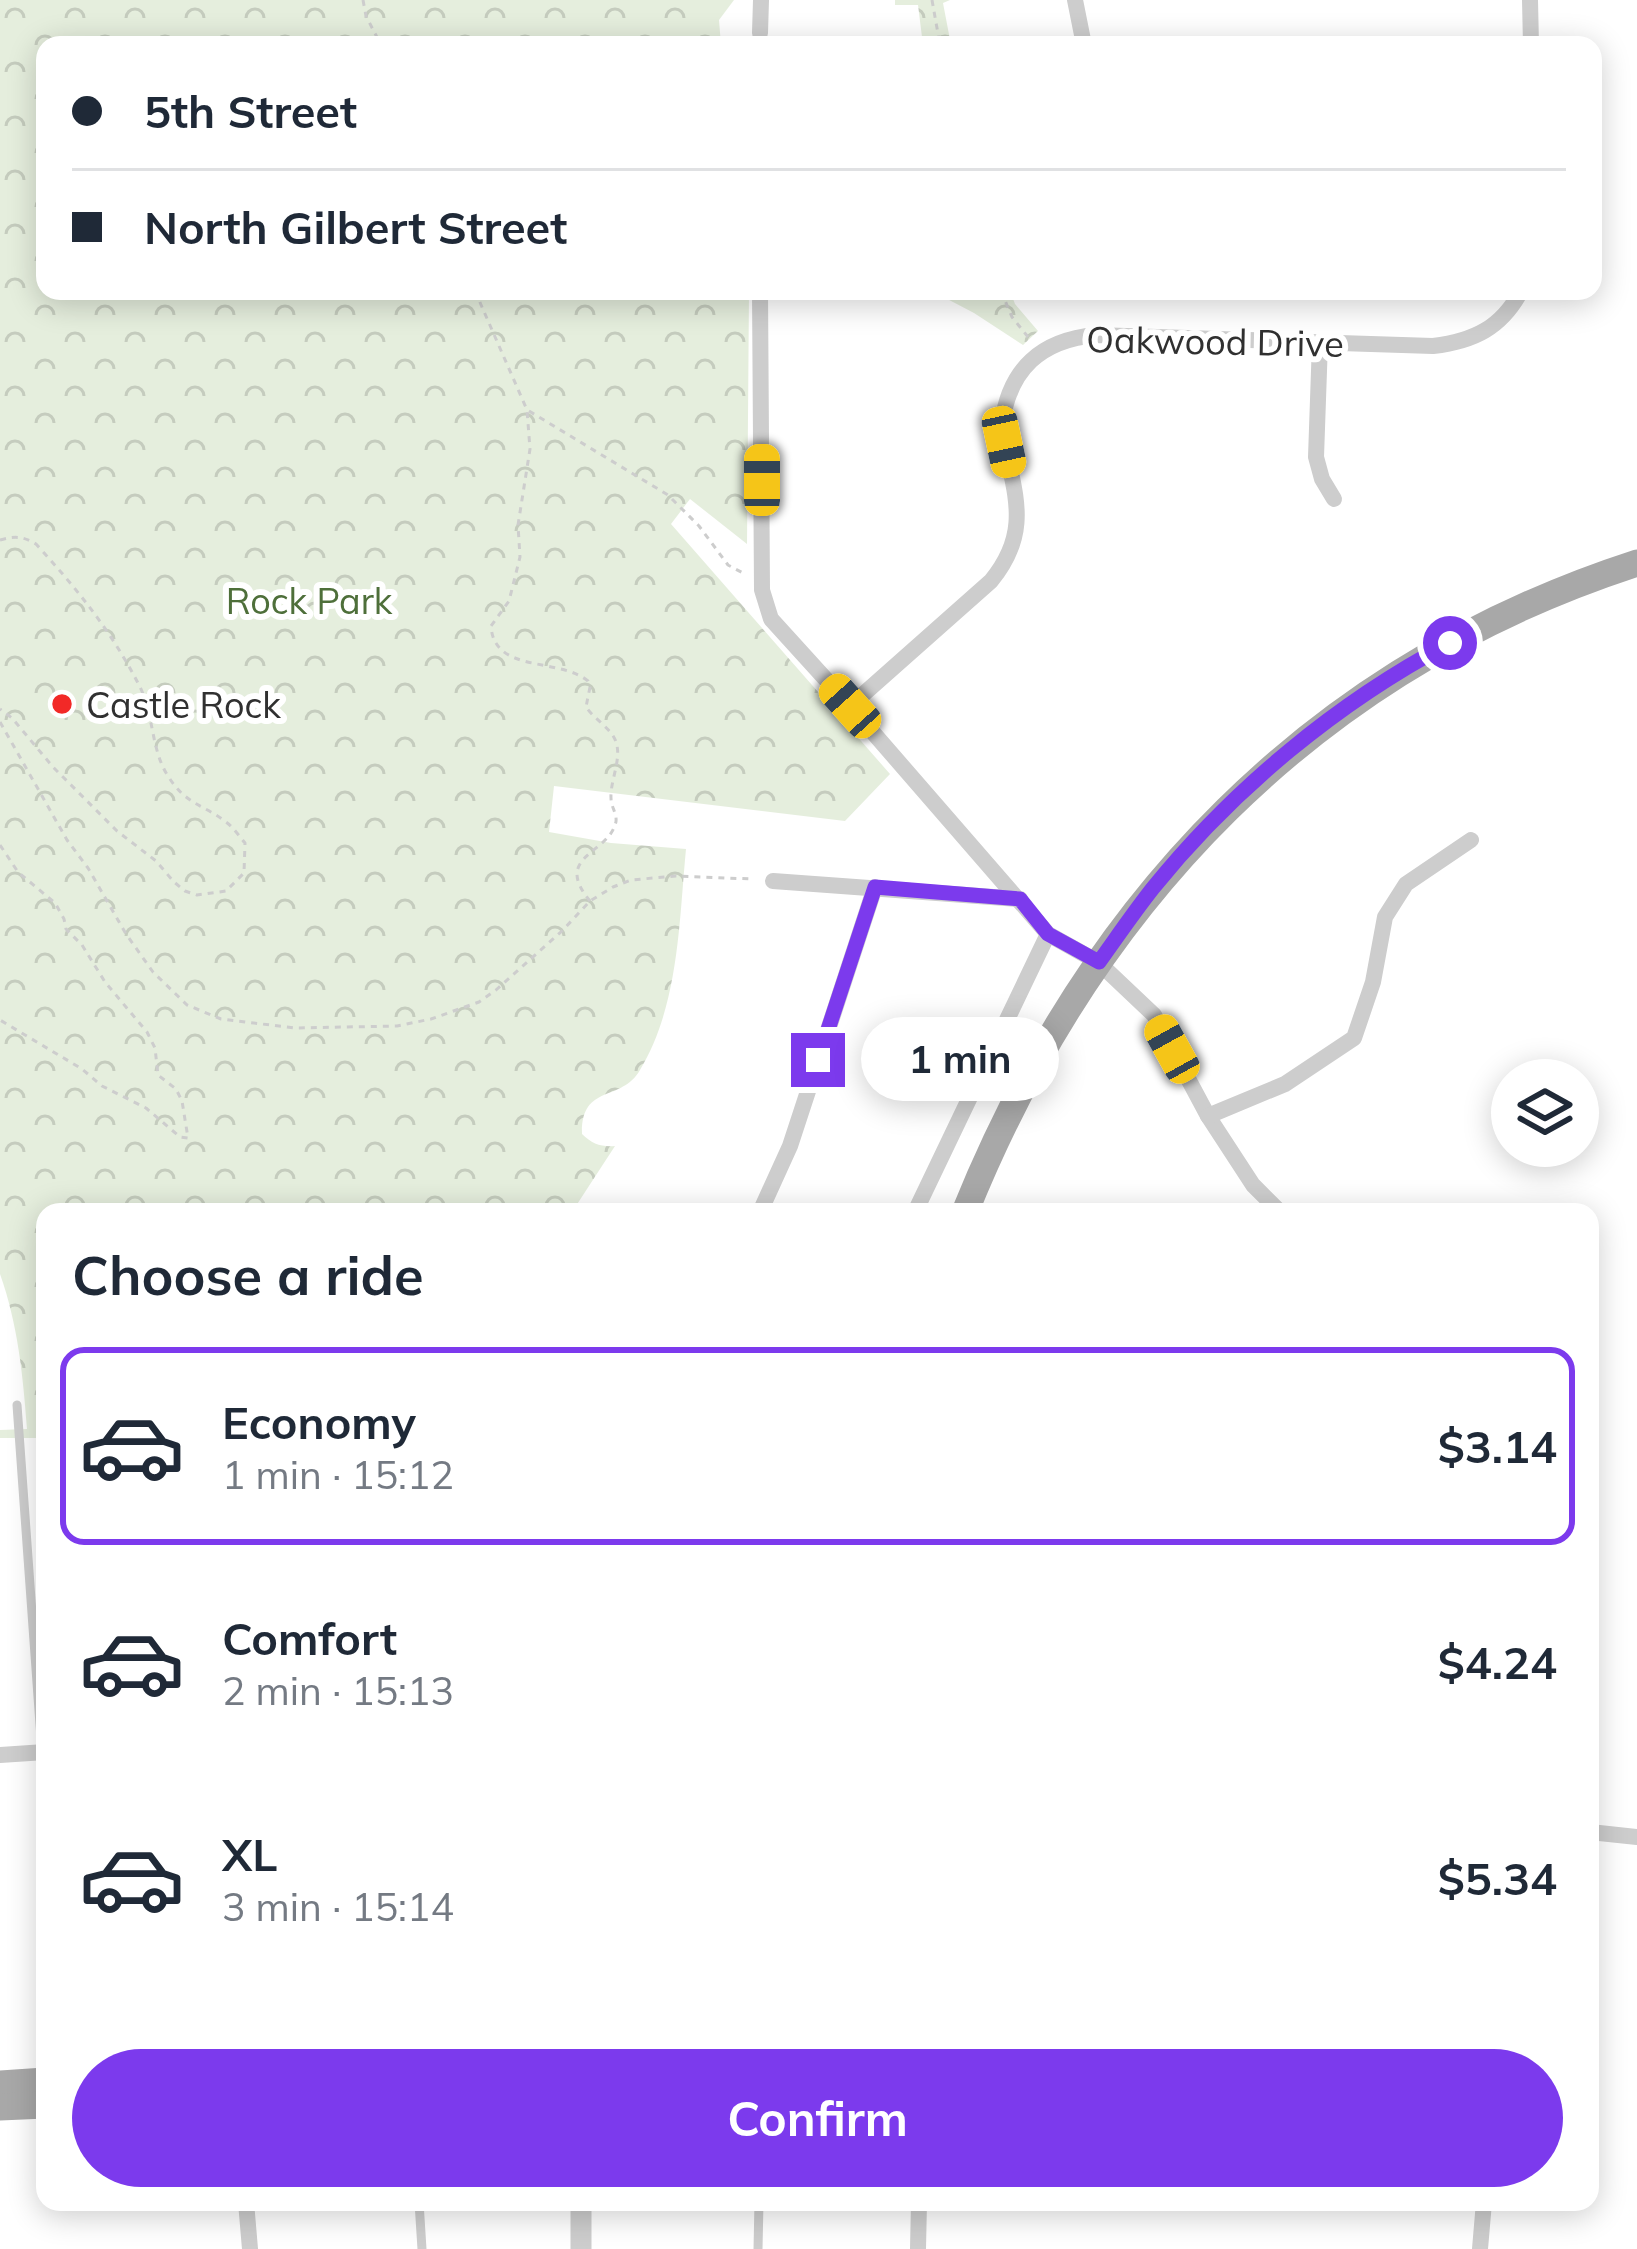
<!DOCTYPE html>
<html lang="en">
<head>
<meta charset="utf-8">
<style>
  :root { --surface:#fff; --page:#f2f2f3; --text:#1f2937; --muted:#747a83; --line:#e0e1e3; --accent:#7c3aed }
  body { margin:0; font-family:Mulish,sans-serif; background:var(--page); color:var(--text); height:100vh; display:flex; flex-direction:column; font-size:45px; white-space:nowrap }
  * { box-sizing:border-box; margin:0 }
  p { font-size:39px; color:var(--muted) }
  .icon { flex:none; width:66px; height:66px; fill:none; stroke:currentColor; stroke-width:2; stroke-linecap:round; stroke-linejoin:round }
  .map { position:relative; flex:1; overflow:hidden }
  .panel { position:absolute; left:36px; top:1203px; width:1563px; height:1008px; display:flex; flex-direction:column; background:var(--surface); border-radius:24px; box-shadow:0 6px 30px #0003 }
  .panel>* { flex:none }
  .top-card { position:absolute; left:36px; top:36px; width:1566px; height:264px; border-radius:24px; box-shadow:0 6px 30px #0003; display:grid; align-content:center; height:264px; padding:0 36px; background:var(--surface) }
  .buttons { position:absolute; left:1491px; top:1059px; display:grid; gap:24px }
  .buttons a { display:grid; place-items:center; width:108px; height:108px; border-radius:50%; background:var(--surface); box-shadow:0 6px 30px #0003; font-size:60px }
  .end { position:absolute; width:54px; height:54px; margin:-27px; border:15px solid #7c3aed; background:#fff; box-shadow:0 0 0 6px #fff }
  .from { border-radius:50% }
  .bubble { position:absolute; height:84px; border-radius:42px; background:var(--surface); box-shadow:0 6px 30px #0003; font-size:39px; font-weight:700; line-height:84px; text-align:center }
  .car { position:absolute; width:36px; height:72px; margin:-36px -18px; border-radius:15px; box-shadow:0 0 9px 3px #0007; background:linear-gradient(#f5c518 24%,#345 0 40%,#f5c518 0 76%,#345 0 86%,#f5c518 0) }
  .top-card b { display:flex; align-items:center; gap:42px; height:114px; font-size:45px }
  .top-card b+b { border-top:3px solid var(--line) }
  .top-card i { width:30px; height:30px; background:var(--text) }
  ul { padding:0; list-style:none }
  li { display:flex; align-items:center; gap:36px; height:198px; margin:0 24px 18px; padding:0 12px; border:6px solid transparent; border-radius:24px }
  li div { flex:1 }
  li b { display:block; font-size:45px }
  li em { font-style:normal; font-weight:700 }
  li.active { border-color:var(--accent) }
  li>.icon { width:108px; height:108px; stroke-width:1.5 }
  h2 { padding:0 36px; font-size:54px; line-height:144px }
  .primary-button { display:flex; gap:24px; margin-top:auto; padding:24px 36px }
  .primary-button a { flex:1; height:138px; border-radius:72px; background:var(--accent); color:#fff; font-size:48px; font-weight:700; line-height:138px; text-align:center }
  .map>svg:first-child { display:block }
  .park { fill:url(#park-crowns) }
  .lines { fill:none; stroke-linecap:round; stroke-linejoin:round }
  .path { stroke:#cdcdcd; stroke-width:3; stroke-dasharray:6 6; stroke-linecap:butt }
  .service { stroke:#cdcdcd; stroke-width:9 }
  .minor { stroke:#cdcdcd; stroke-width:16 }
  .tertiary { stroke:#cdcdcd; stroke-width:21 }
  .primary { stroke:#a8a8a8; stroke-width:27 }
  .route { stroke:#7c3aed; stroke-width:15 }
  .poi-dot { fill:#f22927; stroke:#fff; stroke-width:4.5 }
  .labels { text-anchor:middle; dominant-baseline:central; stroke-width:12; stroke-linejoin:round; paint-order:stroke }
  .street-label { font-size:36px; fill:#303030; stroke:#fff }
  .park-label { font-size:36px; fill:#4e6f3a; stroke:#fff }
  .poi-label { font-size:36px; fill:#303030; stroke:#fff; text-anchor:start }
</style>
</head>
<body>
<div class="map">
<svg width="1637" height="2249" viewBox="0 0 1637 2249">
  <defs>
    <pattern id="park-crowns" width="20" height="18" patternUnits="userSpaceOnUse" patternTransform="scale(3)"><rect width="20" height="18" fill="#e5eedd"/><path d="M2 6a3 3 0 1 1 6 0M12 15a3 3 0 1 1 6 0" fill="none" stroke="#c5ccbe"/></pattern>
  </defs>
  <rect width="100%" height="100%" fill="#fff"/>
  <!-- park -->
  <g class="park">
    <path d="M0 0H734L719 20 721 45H45V291H749L747 544 690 499 671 524 890 774 845 821 554 786 549 832 611 843 686 849C679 922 679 1005 640 1070 621 1103 581 1083 582 1134 592 1144 601 1147 615 1146L572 1212H45V1438H0V1430L27 1429C23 1375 18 1325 0 1274Z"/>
    <polygon points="895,0 950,0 943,3 951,45 923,45 918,5 895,5"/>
    <polygon points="932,291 1010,291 1015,304 1038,331 1023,345 974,313"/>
  </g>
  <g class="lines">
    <!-- path -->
    <g class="path">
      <polyline points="363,0 366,16 381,45"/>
      <polyline points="932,0 940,45"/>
      <path d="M475 291 527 410 530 449 518 525 520 557 509 601 491 626C494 674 559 657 588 681L590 687 586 707C594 719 612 729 616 742 622 759 610 781 611 798 611 808 619 816 615 825 606 854 553 857 590 901"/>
      <polyline points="1001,291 1012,317 1028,337"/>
      <polyline points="529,411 668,495 699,526 728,565 743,573"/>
      <path d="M0 540C14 536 23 536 36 544 78 590 112 632 140 687 154 716 151 750 168 776 186 805 203 804 226 822 233 827 239 836 245 843L244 873 226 891 197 895 185 891 174 882 156 861 117 831 53 767 12 718 0 709"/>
      <polyline points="0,722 67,840 88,868 126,934 153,972 187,1005 221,1019 295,1028 397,1026 431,1019 479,1002 496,990 562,931 590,901 613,887 631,880 676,876 752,879"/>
      <polyline points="0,845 18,872 55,903 64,919 66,929 82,945 105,982 147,1032 155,1048 158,1075 176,1089 182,1101 188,1138 180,1137 146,1108 102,1086 82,1069 0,1020"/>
    </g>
    <!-- service -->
    <g class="service">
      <polyline points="17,1405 42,1752"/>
      <polyline points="419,2202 422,2249"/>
      <polyline points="758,2249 759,2202"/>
    </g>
    <!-- minor -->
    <g class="minor">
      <polyline points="1075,0 1084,45"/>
      <polyline points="1530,0 1531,45"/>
      <polyline points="760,33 761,0"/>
      <polyline points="760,291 762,590 771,619 850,706 1048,934 1098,962 1154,1015 1208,1116 1253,1185 1280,1212"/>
      <polyline points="1320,342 1316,457 1322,479 1334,499"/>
      <path d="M850 706 991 581C1036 526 1010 487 1002 424 1009 369 1041 340 1096 335L1433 346C1474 341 1501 328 1521 291"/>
      <polyline points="773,881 1020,899"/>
      <polyline points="1208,1116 1285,1084 1354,1038 1373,982 1385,917 1406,884 1471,840"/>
      <polyline points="760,1212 790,1146 875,887"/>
      <polyline points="915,1212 1048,934"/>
      <polyline points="0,1755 45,1752"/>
      <polyline points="1590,1832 1637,1837"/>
      <polyline points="246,2202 250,2249"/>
      <polyline points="918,2249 919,2202"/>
      <polyline points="1480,2249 1484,2202"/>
    </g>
    <!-- tertiary -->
    <polyline class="tertiary" points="581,2249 581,2202"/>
    <!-- primary -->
    <g class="primary">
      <path d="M965 1212C1091 900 1313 668 1637 563"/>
      <polyline points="0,2084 45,2081"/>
      <polyline points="0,2107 45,2105"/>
    </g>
  </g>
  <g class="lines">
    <!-- route -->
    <path class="route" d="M818 1060 875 887 1020 899 1048 934 1099 962C1117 937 1134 912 1153 888 1233 789 1338 702 1450 643"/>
  </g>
  <!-- markers -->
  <circle class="poi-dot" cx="62" cy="704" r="12"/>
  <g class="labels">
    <!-- street labels -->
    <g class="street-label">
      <text transform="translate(1215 341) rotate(1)">Oakwood Drive</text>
    </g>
    <!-- park labels -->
    <g class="park-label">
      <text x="309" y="600">Rock Park</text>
    </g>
    <!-- poi labels -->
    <g class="poi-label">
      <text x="86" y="704">Castle Rock</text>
    </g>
  </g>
</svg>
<div class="buttons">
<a><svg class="icon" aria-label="layers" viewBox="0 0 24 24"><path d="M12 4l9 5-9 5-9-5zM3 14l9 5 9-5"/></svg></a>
</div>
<i class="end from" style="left:1450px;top:643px"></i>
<i class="end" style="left:818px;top:1060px"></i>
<div class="bubble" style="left:861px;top:1017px;width:198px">1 min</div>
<i class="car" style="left:1004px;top:442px;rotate:168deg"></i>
<i class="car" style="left:762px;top:480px;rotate:0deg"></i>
<i class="car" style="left:850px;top:706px;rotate:318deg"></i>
<i class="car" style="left:1172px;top:1049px;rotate:331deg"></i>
<div class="top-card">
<b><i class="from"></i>5th Street</b>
<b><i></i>North Gilbert Street</b>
</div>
<section class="panel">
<h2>Choose a ride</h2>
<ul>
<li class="active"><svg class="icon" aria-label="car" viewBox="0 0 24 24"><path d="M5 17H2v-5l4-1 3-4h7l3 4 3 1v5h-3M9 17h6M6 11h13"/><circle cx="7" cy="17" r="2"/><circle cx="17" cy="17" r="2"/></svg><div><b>Economy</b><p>1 min · 15:12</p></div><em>$3.14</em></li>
<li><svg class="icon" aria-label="car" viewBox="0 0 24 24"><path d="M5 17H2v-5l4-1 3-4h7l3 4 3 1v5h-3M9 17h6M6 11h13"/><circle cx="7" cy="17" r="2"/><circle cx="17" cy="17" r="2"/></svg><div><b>Comfort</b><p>2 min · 15:13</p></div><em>$4.24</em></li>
<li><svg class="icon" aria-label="car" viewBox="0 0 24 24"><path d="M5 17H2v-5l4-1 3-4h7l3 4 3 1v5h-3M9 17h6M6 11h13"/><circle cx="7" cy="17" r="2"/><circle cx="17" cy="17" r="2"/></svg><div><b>XL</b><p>3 min · 15:14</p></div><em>$5.34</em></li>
</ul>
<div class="primary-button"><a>Confirm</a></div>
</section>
</div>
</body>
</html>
